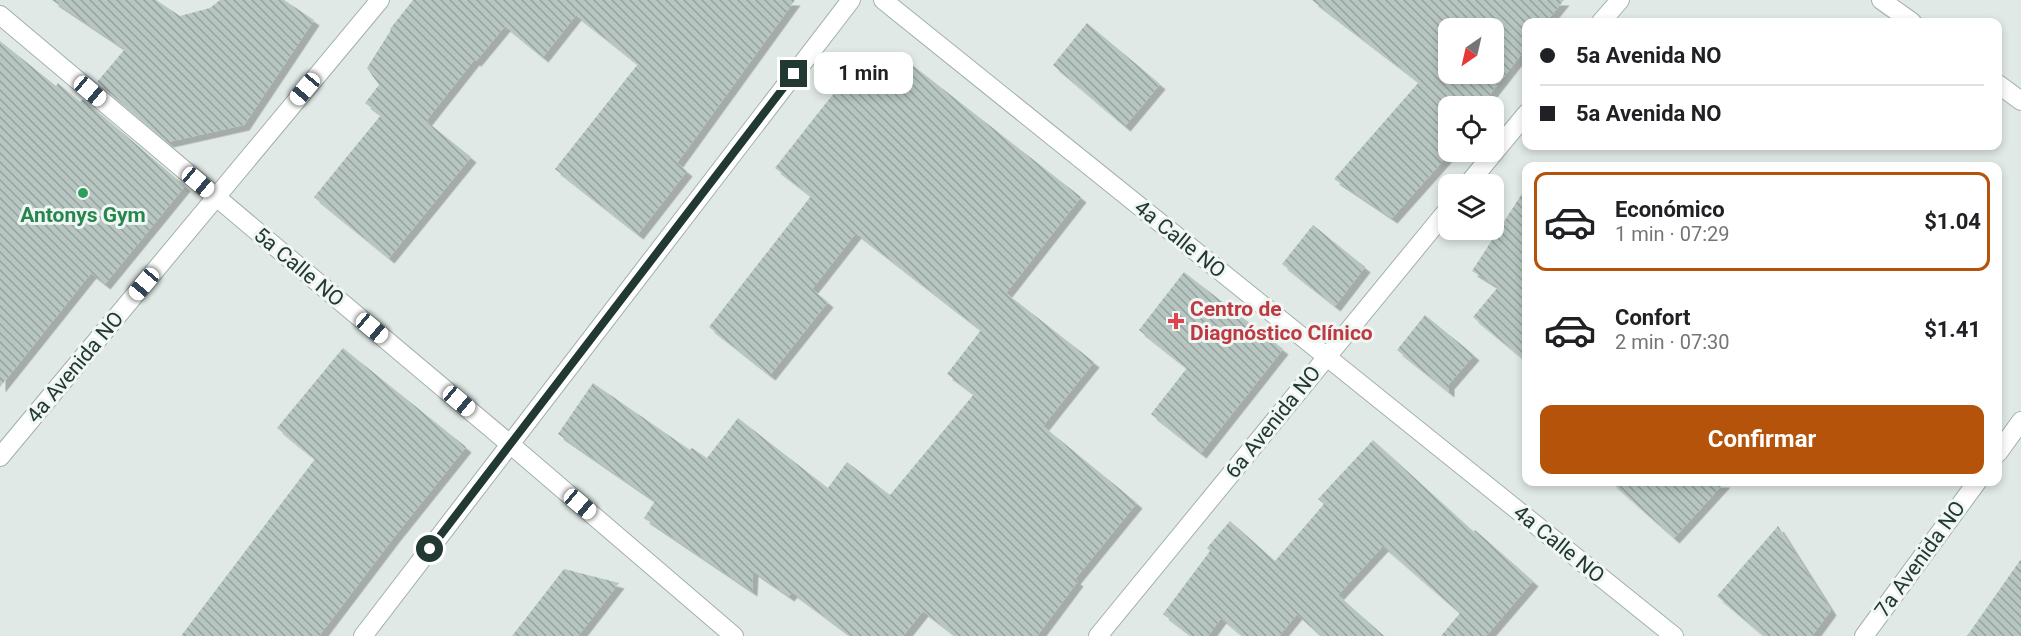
<!DOCTYPE html>
<html lang="es">
<head>
<meta charset="utf-8">
<style>
  :root { --surface:#fff; --page:#f2f2f2; --text:#202124; --muted:#757577; --line:#e0e0e0; --accent:#b45309 }
  body { margin:0; font-family:Roboto,sans-serif; background:var(--page); color:var(--text); height:100vh; display:flex; flex-direction:column; font-size:22px; white-space:nowrap }
  * { box-sizing:border-box; margin:0 }
  p { font-size:20px; color:var(--muted) }
  .icon { flex:none; width:33px; height:33px; fill:none; stroke:currentColor; stroke-width:2; stroke-linecap:round; stroke-linejoin:round }
  .map { position:relative; flex:1; overflow:hidden }
  .side { position:absolute; left:1522px; top:162px; width:480px; height:324px; display:flex; flex-direction:column; background:var(--surface); border-radius:12px; box-shadow:0 3px 9px #0003 }
  .side>* { flex:none }
  .banner { position:absolute; left:1522px; top:18px; width:480px; height:132px; border-radius:12px; box-shadow:0 3px 9px #0003; display:grid; align-content:center; height:132px; padding:0 18px; background:var(--surface) }
  .needle { width:39px; rotate:214deg }
  .fabs { position:absolute; left:1438px; top:18px; display:grid; gap:12px }
  .fabs a { display:grid; place-items:center; width:66px; height:66px; border-radius:12px; background:var(--surface); box-shadow:0 3px 9px #0003; font-size:30px }
  .end { position:absolute; width:27px; height:27px; margin:-14px; border:8px solid #223832; background:#fff; box-shadow:0 0 0 3px #fff }
  .from { border-radius:50% }
  .bubble { position:absolute; height:42px; border-radius:12px; background:var(--surface); box-shadow:0 3px 9px #0003; font-size:20px; font-weight:700; line-height:42px; text-align:center }
  .car { position:absolute; width:18px; height:36px; margin:-18px -9px; border-radius:8px; box-shadow:0 0 4px 2px #0007; background:linear-gradient(#fff 24%,#345 0 40%,#fff 0 76%,#345 0 86%,#fff 0) }
  .banner b { display:flex; align-items:center; gap:21px; height:57px; font-size:22px }
  .banner b+b { border-top:2px solid var(--line) }
  .banner i { width:15px; height:15px; background:var(--text) }
  ul { padding:10px 0 0; list-style:none }
  li { display:flex; align-items:center; gap:18px; height:99px; margin:0 12px 9px; padding:0 6px; border:3px solid transparent; border-radius:12px }
  li div { flex:1 }
  li b { display:block; font-size:22px }
  li em { font-style:normal; font-weight:700 }
  li.selected { border-color:var(--accent) }
  li>.icon { width:54px; height:54px; stroke-width:1.5 }
  .action { display:flex; gap:12px; margin-top:auto; padding:12px 18px }
  .action a { flex:1; height:69px; border-radius:12px; background:var(--accent); color:#fff; font-size:24px; font-weight:700; line-height:69px; text-align:center }
  .map>svg:first-child { display:block }
  .building { fill:url(#building-back-hatch); fill-rule:evenodd; filter:url(#shadow) }
  .lines { fill:none; stroke-linecap:round; stroke-linejoin:round }
  .minor-casing { stroke:#a3b0ac; stroke-width:20 }
  .minor { stroke:#fff; stroke-width:18 }
  .route { stroke:#223832; stroke-width:8 }
  .leisure-dot { fill:#2e9e5b; stroke:#f0f6f3; stroke-width:2 }
  .health-dot { fill:#e0444e; stroke:#f0f6f3; stroke-width:2 }
  .labels { text-anchor:middle; dominant-baseline:central; stroke-width:6; stroke-linejoin:round; paint-order:stroke }
  .leisure-label { font-size:21px; font-weight:bold; fill:#27864d; stroke:#f0f6f3 }
  .street-label { font-size:21px; fill:#223832; stroke:#f0f6f3 }
  .health-label { font-size:21px; font-weight:bold; fill:#be3a42; stroke:#f0f6f3; text-anchor:start }
</style>
</head>
<body>
<div class="map">
<svg width="2021" height="636" viewBox="0 0 2021 636">
  <defs>
    <pattern id="building-back-hatch" width="6" height="6" patternUnits="userSpaceOnUse" patternTransform="scale(1.5)"><rect width="6" height="6" fill="#b8c6c1"/><path d="M-1 5l2 2M0 0l6 6M5-1l2 2" fill="none" stroke="#95a29d"/></pattern>
    <filter id="shadow"><feDropShadow dx="5.5" dy="5.5" stdDeviation="0" flood-color="#0004"/></filter>
  </defs>
  <rect width="100%" height="100%" fill="#e0e9e5"/>
  <!-- building -->
  <g class="building">
    <polygon points="52,0 156,0 180,16 210,8 220,0 284,0 314,20 244,125 168,142 97,82 125,49"/>
    <polygon points="413,0 795,0 677,163 687,171 638,234 555,169 638,64 576,15 543,57 505,26 476,61 474,60 426,121 471,157 389,258 314,197 381,115 365,103 379,85 367,68 391,30 390,29"/>
    <path d="M1312 0H1564L1546 22H1527V47L1481 106H1449V154L1392 218 1334 179 1419 82ZM1449 28H1494V74H1449Z"/>
    <polygon points="1087,23 1160,84 1125,126 1053,65"/>
    <polygon points="0,41 56,86 58,83 80,102 83,99 185,186 105,284 91,273 0,387"/>
    <polygon points="897,53 1081,197 1006,293 1094,362 1043,426 1137,503 1075,579 1078,581 1037,636 956,636 923,611 903,636 851,636 792,592 789,596 753,571 752,591 644,518 655,501 558,434 593,383 690,450 692,448 707,458 738,418 828,488 847,462 890,495 974,394 947,374 981,330 856,233 812,289 828,302 770,375 709,327 811,196 775,168 822,108 864,57"/>
    <polygon points="1527,186 1527,362 1473,317 1498,287 1472,271"/>
    <polygon points="1313,225 1365,267 1335,306 1282,264"/>
    <polygon points="1184,272 1283,349 1201,453 1151,414 1187,368 1139,330"/>
    <polygon points="1425,315 1474,355 1449,384 1449,392 1397,350"/>
    <polygon points="343,348 466,447 394,537 319,636 181,636 315,459 277,428"/>
    <polygon points="1373,440 1474,532 1475,530 1533,581 1486,636 1441,636 1460,613 1383,546 1338,595 1384,636 1321,636 1297,614 1279,636 1243,636 1221,618 1208,636 1192,636 1163,614 1210,551 1207,548 1230,521 1275,561 1324,504 1318,499"/>
    <polygon points="1611,482 1725,482 1674,538"/>
    <polygon points="1778,526 1831,610 1812,636 1764,636 1717,596"/>
    <polygon points="2021,559 2021,636 1967,636"/>
    <polygon points="564,569 619,583 578,636 512,636"/>
  </g>
  <g class="lines">
    <defs>
      <g id="minor">
        <polyline points="883,0 1674,636"/>
        <polyline points="1881,0 1912,22"/>
        <polyline points="0,15 511,445 734,636"/>
        <polyline points="1601,22 1620,0"/>
        <polyline points="1998,84 2021,101"/>
        <polyline points="1468,184 1527,113"/>
        <polyline points="1998,453 2021,421"/>
        <polyline points="0,457 380,0"/>
        <polyline points="363,636 851,0"/>
        <polyline points="1098,636 1449,208"/>
        <polyline points="1864,636 1977,482"/>
      </g>
    </defs>
    <!-- minor casing -->
    <use href="#minor" class="minor-casing"/>
    <!-- minor -->
    <use href="#minor" class="minor"/>
  </g>
  <g class="lines">
    <!-- route -->
    <polyline class="route" points="430,549 794,74"/>
  </g>
  <!-- markers -->
  <circle class="leisure-dot" cx="83" cy="193" r="6"/>
  <path class="health-dot" d="M1173 312h6v6h6v6h-6v6h-6v-6h-6v-6h6z"/>
  <g class="labels">
    <!-- leisure labels -->
    <g class="leisure-label">
      <text x="83" y="215">Antonys Gym</text>
    </g>
    <!-- street labels -->
    <g class="street-label">
      <text transform="translate(1180 239) rotate(39)">4a Calle NO</text>
      <text transform="translate(299 267) rotate(40)">5a Calle NO</text>
      <text transform="translate(75 367) rotate(-50)">4a Avenida NO</text>
      <text transform="translate(1273 422) rotate(-51)">6a Avenida NO</text>
      <text transform="translate(1559 544) rotate(39)">4a Calle NO</text>
      <text transform="translate(1920 559) rotate(-54)">7a Avenida NO</text>
    </g>
    <!-- health labels -->
    <g class="health-label">
      <text x="1190" y="309">Centro de<tspan x="1190" dy="24">Diagnóstico Clínico</tspan></text>
    </g>
  </g>
</svg>
<div class="fabs">
<a><svg class="needle" viewBox="-14 -14 28 28"><path d="M0-13l5 13h-10z" fill="#e53935"/><path d="M0 13l5-13h-10z" fill="#757577"/></svg></a>
<a><svg class="icon" aria-label="locate" viewBox="0 0 24 24"><circle cx="12" cy="12" r="6"/><path d="M12 2v4M12 18v4M2 12h4M18 12h4"/></svg></a>
<a><svg class="icon" aria-label="layers" viewBox="0 0 24 24"><path d="M12 4l9 5-9 5-9-5zM3 14l9 5 9-5"/></svg></a>
</div>
<i class="end from" style="left:430px;top:549px"></i>
<i class="end" style="left:794px;top:74px"></i>
<div class="bubble" style="left:814px;top:52px;width:99px">1 min</div>
<i class="car" style="left:305px;top:89px;rotate:220deg"></i>
<i class="car" style="left:90px;top:91px;rotate:130deg"></i>
<i class="car" style="left:198px;top:182px;rotate:130deg"></i>
<i class="car" style="left:144px;top:284px;rotate:220deg"></i>
<i class="car" style="left:372px;top:328px;rotate:130deg"></i>
<i class="car" style="left:459px;top:401px;rotate:130deg"></i>
<i class="car" style="left:580px;top:504px;rotate:130deg"></i>
<div class="banner">
<b><i class="from"></i>5a Avenida NO</b>
<b><i></i>5a Avenida NO</b>
</div>
<section class="side">
<ul>
<li class="selected"><svg class="icon" aria-label="car" viewBox="0 0 24 24"><path d="M5 17H2v-5l4-1 3-4h7l3 4 3 1v5h-3M9 17h6M6 11h13"/><circle cx="7" cy="17" r="2"/><circle cx="17" cy="17" r="2"/></svg><div><b>Económico</b><p>1 min · 07:29</p></div><em>$1.04</em></li>
<li><svg class="icon" aria-label="car" viewBox="0 0 24 24"><path d="M5 17H2v-5l4-1 3-4h7l3 4 3 1v5h-3M9 17h6M6 11h13"/><circle cx="7" cy="17" r="2"/><circle cx="17" cy="17" r="2"/></svg><div><b>Confort</b><p>2 min · 07:30</p></div><em>$1.41</em></li>
</ul>
<div class="action"><a>Confirmar</a></div>
</section>
</div>
</body>
</html>
